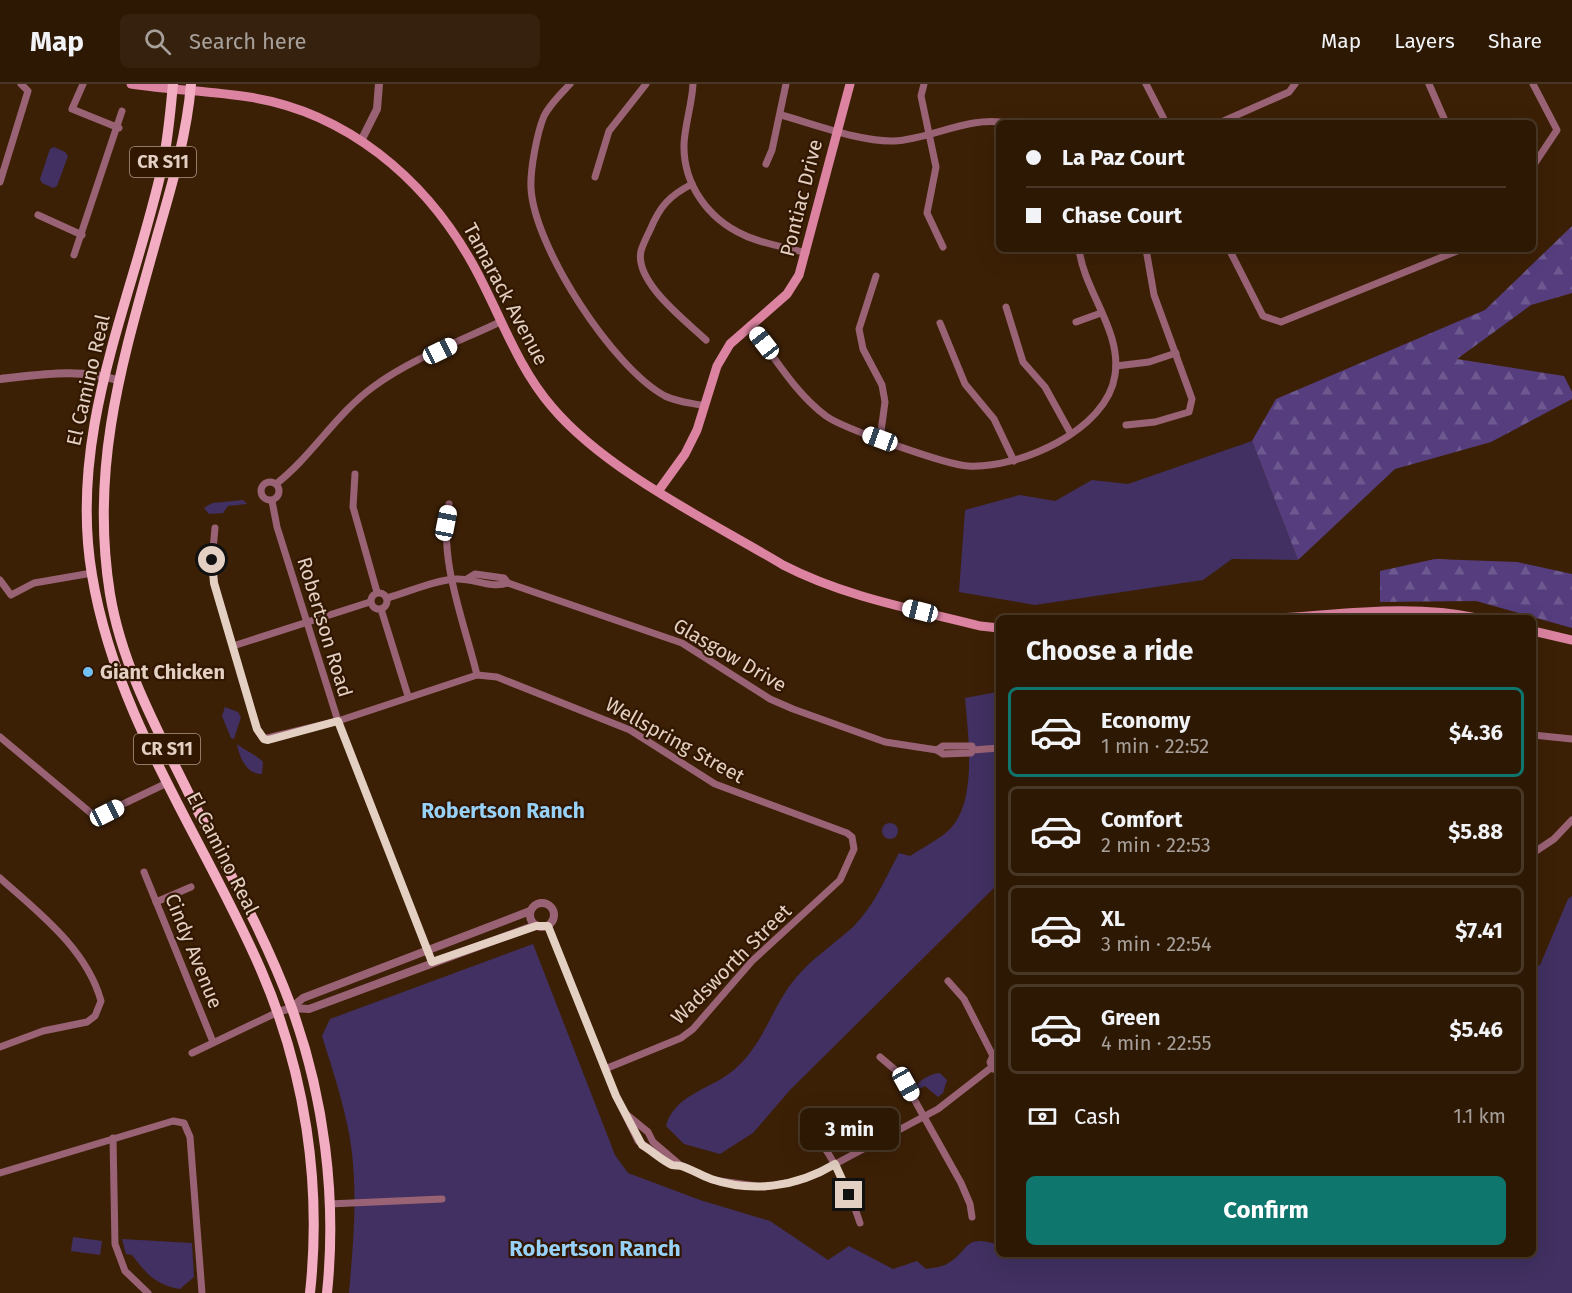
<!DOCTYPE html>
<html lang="en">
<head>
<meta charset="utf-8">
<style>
  :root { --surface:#2d1804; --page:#35210e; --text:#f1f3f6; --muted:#a7a09a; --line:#483726; --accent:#0f766e }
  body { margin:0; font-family:"Fira Sans",sans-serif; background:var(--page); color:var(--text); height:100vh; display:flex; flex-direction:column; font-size:22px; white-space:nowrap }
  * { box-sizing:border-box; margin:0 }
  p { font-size:20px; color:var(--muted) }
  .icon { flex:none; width:33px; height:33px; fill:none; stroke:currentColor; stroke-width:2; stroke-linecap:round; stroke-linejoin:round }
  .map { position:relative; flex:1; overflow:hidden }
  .details { position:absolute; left:996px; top:531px; width:540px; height:642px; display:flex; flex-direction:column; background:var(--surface); border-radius:9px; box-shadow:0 6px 24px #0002,0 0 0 2px var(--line) }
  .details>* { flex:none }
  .banner { position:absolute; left:996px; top:36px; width:540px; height:132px; border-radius:9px; box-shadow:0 6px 24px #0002,0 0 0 2px var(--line); display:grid; align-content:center; height:132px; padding:0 30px; background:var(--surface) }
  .end { position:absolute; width:27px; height:27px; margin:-14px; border:8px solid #e3d0c2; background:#111; box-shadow:0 0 0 3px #111 }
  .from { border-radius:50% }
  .bubble { position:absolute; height:42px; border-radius:9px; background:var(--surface); box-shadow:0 6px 24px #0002,0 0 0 2px var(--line); font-size:20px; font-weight:700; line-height:42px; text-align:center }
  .car { position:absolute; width:18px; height:36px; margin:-18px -9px; border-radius:8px; box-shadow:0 0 4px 2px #0007; background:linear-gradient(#fff 24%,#345 0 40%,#fff 0 76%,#345 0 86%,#fff 0) }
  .banner b { display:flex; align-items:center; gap:21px; height:57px; font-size:22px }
  .banner b+b { border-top:2px solid var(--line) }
  .banner i { width:15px; height:15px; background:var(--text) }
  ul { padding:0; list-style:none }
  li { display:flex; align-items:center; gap:18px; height:90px; margin:0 12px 9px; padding:0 18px; border:3px solid var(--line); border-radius:9px }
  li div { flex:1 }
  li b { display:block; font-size:22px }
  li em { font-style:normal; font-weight:700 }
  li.active { border-color:var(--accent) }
  li>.icon { width:54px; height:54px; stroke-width:1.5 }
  h2 { padding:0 30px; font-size:27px; line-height:72px }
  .pay { display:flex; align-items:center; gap:15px; height:66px; padding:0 30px; font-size:22px }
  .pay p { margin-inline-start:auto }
  .button { display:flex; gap:12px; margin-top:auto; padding:12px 30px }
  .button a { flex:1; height:69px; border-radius:9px; background:var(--accent); color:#fff; font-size:24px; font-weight:700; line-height:69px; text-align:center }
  header { display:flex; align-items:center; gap:36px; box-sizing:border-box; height:84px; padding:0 30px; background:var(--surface); border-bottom:2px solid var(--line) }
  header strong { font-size:28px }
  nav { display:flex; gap:33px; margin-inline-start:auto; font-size:21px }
  .search { width:420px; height:54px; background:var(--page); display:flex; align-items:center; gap:15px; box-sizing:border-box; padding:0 21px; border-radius:9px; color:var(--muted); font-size:22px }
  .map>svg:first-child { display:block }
  .green { fill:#413061 }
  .forest { fill:url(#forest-firs) }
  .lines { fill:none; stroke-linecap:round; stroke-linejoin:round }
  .minor { stroke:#9a6375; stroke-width:7 }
  .tertiary { stroke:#9a6375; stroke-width:8 }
  .secondary { stroke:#db83a1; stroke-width:9 }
  .primary { stroke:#f3adc3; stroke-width:10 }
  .route { stroke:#e3d0c2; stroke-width:8 }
  .poi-dot { fill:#71c1f5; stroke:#311600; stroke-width:2 }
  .labels { text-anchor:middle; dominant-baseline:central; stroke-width:4.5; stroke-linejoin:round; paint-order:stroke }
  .shield { fill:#311600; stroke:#ae9888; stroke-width:1.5 }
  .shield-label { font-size:18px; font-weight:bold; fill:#e3d0c2 }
  .street-label { font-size:20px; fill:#e3d0c2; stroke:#311600 }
  .poi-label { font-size:20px; font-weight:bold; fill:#e3d0c2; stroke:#311600; text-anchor:start }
  .neighbourhood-label { font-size:21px; font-weight:bold; fill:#98d1f7; stroke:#311600 }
  .quarter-label { font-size:22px; font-weight:bold; fill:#98d1f7; stroke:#311600 }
</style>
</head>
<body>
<header>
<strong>Map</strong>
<div class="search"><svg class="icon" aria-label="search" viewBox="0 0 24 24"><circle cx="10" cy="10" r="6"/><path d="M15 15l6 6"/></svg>Search here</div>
<nav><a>Map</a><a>Layers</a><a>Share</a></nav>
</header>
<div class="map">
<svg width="1572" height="1209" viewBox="0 0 1572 1209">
  <defs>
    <pattern id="forest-firs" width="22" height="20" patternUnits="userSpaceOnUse" patternTransform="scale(1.5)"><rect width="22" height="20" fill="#553d7e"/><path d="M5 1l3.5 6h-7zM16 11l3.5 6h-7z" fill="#6d588f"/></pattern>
  </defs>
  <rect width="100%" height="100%" fill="#3c2006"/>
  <!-- green -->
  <g class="green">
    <polygon points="54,63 65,68 68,72 57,102 53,104 42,99 40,95 50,65"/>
    <polygon points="1252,357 1298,476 1232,475 1203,496 1035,521 959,508 965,426 1020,411 1055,417 1092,396 1128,400"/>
    <polygon points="243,416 247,420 228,422 223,429 209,430 204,424 212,419"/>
    <path d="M997 608 999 799 790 1006 753 1049 720 1070 684 1060 666 1042C674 1012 707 1006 730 989 764 963 770 925 795 895 811 875 834 860 853 843 874 822 885 795 899 769L910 772C922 764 938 756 949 746 978 718 968 651 965 614Z"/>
    <polygon points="225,623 238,628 241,633 234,655 231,654 222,632"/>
    <path d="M237 660C246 667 255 670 263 678L262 690C247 691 239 673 237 660Z"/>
    <circle cx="890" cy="747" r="8"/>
    <path d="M1572 812V1209H349C354 1150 360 1090 345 1031 339 1004 330 978 322 952L330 935 533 860 615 1071 628 1089 700 1116 770 1137 828 1176 849 1162 893 1185 917 1177 926 1185C932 1184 940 1183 945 1181 972 1167 961 1149 999 1161V1170H1533V884L1540 881 1568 815Z"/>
    <path d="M940 989 947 996 943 1009 938 1013 925 1002 919 1005 917 1001C921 995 933 989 940 989Z"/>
    <polygon points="73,1153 102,1157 100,1171 71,1167"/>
    <path d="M122 1155 192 1159 194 1193 180 1205C155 1201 146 1189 132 1171L126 1170Z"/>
  </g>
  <!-- forest -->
  <g class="forest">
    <polygon points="1572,142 1572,209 1531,221 1457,275 1564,292 1572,308 1572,315 1491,358 1395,385 1298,476 1252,357 1276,315 1485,226"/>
    <polygon points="1435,475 1517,478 1572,490 1572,544 1476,517 1380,518 1380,487"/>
  </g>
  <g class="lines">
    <!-- minor -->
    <g class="minor">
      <polyline points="83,0 72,25 119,44"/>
      <path d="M570 0C561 10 550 20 544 32 537 49 530 86 531 104 534 163 613 284 665 312 677 318 692 319 705 322"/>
      <path d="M693 0C692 20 685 40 684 60 683 100 708 135 744 151 762 160 786 163 806 169"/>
      <polyline points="924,0 921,12 936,83 927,129 943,163"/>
      <polyline points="1146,0 1166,39"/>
      <polyline points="1429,0 1446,39"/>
      <polyline points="1533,0 1557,46 1533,82"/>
      <path d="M781 31C814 40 860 58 894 57 932 55 969 31 1008 39"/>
      <polyline points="1219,39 1289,8 1295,0"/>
      <polyline points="766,80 772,66 786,0"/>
      <polyline points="595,93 609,47 646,0"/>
      <polyline points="0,98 28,7 21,0"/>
      <path d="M692 100C669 112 660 122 650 146 647 152 643 160 641 167 634 198 686 237 706 256"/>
      <polyline points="38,131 82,151"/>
      <polyline points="1229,165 1263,232 1281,238 1462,165"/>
      <polyline points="74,171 122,27"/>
      <polyline points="876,192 859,245 863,265 882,301 885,318 880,355"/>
      <polyline points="1006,223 1023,278 1045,303 1071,350"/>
      <polyline points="1076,238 1101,229"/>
      <polyline points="940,239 965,300 994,335 1014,377"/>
      <path d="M750 241C773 271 795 309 826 332 842 344 947 381 968 382 1018 385 1107 347 1115 291 1122 247 1084 207 1079 165"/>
      <polyline points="1116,282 1149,278 1176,269"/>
      <polyline points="1126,341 1155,338 1189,328 1192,315 1154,211 1146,165"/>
      <polyline points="355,390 353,423 377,508"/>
      <circle cx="270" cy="407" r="9"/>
      <path d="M276 400C312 372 336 330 373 303 411 275 458 258 500 238"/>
      <polyline points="272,417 277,443 338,637 432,878"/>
      <path d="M449 420C438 476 464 537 477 591"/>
      <polyline points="215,444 212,476 214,499 257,645 263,655 338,637 477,591 497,593 630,646 715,700 847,749 852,753 854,765 840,796 752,877 693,945 681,954 605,985"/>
      <polyline points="467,495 475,490 504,494 508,499 682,559 770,615 793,625 885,658 937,666 943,670 971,669 973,666 999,664"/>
      <polyline points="0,496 11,511 34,499 92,489"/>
      <circle cx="379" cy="517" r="8"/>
      <path d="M387 514C409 508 434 496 456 495 474 494 490 505 508 499"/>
      <polyline points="381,525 408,612"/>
      <polyline points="233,562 370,518"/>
      <polyline points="1533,651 1572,655"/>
      <polyline points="0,653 92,730 98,732 167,699"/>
      <polyline points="937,666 943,662 972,662 973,666"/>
      <polyline points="1533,769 1554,755 1572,736"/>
      <polyline points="144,788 213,958"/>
      <path d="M0 794C38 828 87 865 101 917L95 932 87 938 43 947 0 963"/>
      <polyline points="156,818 191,803"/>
      <polyline points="548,842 616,1012 638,1057 673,1081 680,1081 713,1096 764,1103 798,1097 826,1085 938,1025 992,983"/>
      <polyline points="948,897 964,915 993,972"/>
      <polyline points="192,969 278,928"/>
      <polyline points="999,971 993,972 990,978 993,985 999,986"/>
      <polyline points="880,973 900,990 961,1099 970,1120 972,1133"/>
      <polyline points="626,1030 648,1048 653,1058 680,1081"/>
      <path d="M804 1037C830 1066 848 1102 860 1139"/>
      <polyline points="113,1054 115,1160 125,1187 148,1209"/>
      <polyline points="0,1089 173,1037 184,1039 190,1053 202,1209"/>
      <polyline points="329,1120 442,1115"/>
    </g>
    <!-- tertiary -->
    <g class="tertiary">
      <polyline points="361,57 377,25 379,0"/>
      <path d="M0 295C39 291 79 284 117 296"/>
      <circle cx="542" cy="831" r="12"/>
      <polyline points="291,924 309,925 536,841"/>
      <polyline points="278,928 291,924 303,914 530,827"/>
    </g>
    <!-- secondary -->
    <g class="secondary">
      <path d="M131 0C170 6 210 7 249 13 346 28 424 94 471 177 499 226 515 280 552 323 607 388 710 437 783 481 845 513 913 525 980 542L999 544"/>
      <polyline points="659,406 685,370 697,346 717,282 730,260 787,210 799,191 850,0"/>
      <path d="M1279 534C1344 530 1413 520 1477 534"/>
      <polyline points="1533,547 1572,556"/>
    </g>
    <!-- primary -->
    <g class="primary">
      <path d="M173 0C170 30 168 59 161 88 130 222 68 350 92 491 116 636 204 754 261 886 305 988 322 1099 310 1209"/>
      <path d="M191 0C187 50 172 101 158 149 124 272 89 379 110 510 122 582 157 645 189 710 224 779 264 849 291 922 324 1012 337 1113 327 1209"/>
    </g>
  </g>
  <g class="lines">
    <!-- route -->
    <path class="route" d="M212 476 214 499 257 645 264 655 268 656 338 637 432 878 536 842H548L616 1012 642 1061C651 1066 661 1076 672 1081 675 1082 678 1081 681 1082 691 1085 700 1091 711 1095 752 1109 797 1103 835 1080L849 1111"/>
  </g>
  <!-- markers -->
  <circle class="poi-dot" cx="88" cy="588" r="6"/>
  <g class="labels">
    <!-- shield labels -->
    <g class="shield">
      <rect x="130" y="63" width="66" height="30" rx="4.5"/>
      <rect x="134" y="650" width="66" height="30" rx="4.5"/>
    </g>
    <g class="shield-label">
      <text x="163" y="78">CR S11</text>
      <text x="167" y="665">CR S11</text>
    </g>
    <!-- street labels -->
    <g class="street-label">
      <text transform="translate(801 114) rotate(-76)">Pontiac Drive</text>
      <text transform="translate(506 210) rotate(62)">Tamarack Avenue</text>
      <text transform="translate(88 296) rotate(-77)">El Camino Real</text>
      <text transform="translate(325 543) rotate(73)">Robertson Road</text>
      <text transform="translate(730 571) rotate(30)">Glasgow Drive</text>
      <text transform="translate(675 656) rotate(29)">Wellspring Street</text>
      <text transform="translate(223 769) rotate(63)">El Camino Real</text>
      <text transform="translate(194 867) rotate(68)">Cindy Avenue</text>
      <text transform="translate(731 880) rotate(-45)">Wadsworth Street</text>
    </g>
    <!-- poi labels -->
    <g class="poi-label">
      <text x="100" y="588">Giant Chicken</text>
    </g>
    <!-- neighbourhood labels -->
    <g class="neighbourhood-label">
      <text x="503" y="727">Robertson Ranch</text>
    </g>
    <!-- quarter labels -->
    <g class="quarter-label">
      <text x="595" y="1164">Robertson Ranch</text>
    </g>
  </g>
</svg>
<i class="end from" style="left:212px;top:476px"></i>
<i class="end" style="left:849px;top:1111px"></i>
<div class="bubble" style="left:800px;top:1024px;width:99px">3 min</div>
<i class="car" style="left:764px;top:259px;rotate:322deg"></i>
<i class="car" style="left:440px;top:267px;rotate:64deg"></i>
<i class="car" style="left:880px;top:355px;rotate:290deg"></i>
<i class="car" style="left:446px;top:439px;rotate:11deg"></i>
<i class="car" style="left:920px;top:527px;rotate:284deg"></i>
<i class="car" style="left:107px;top:729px;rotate:63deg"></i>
<i class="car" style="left:906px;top:1000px;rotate:151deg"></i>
<div class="banner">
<b><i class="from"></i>La Paz Court</b>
<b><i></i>Chase Court</b>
</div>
<section class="details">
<h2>Choose a ride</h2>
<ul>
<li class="active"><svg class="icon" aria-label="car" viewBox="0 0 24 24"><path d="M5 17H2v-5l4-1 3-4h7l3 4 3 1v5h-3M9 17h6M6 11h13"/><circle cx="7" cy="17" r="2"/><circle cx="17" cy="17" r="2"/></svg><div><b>Economy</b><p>1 min · 22:52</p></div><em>$4.36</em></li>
<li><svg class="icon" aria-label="car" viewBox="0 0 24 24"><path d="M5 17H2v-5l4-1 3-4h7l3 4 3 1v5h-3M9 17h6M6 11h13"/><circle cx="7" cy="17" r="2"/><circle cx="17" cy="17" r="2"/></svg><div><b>Comfort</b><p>2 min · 22:53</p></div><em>$5.88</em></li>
<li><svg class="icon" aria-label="car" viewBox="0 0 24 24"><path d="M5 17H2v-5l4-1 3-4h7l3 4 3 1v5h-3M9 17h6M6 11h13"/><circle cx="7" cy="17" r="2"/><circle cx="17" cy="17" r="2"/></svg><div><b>XL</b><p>3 min · 22:54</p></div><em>$7.41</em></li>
<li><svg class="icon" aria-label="car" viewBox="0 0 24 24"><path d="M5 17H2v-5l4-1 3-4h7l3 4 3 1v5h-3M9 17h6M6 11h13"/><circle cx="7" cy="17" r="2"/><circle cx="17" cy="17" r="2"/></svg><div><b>Green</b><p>4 min · 22:55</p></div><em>$5.46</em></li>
</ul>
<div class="pay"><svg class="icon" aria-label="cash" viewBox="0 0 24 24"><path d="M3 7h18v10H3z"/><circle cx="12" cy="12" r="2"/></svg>Cash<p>1.1 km</p></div>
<div class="button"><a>Confirm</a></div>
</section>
</div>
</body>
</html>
